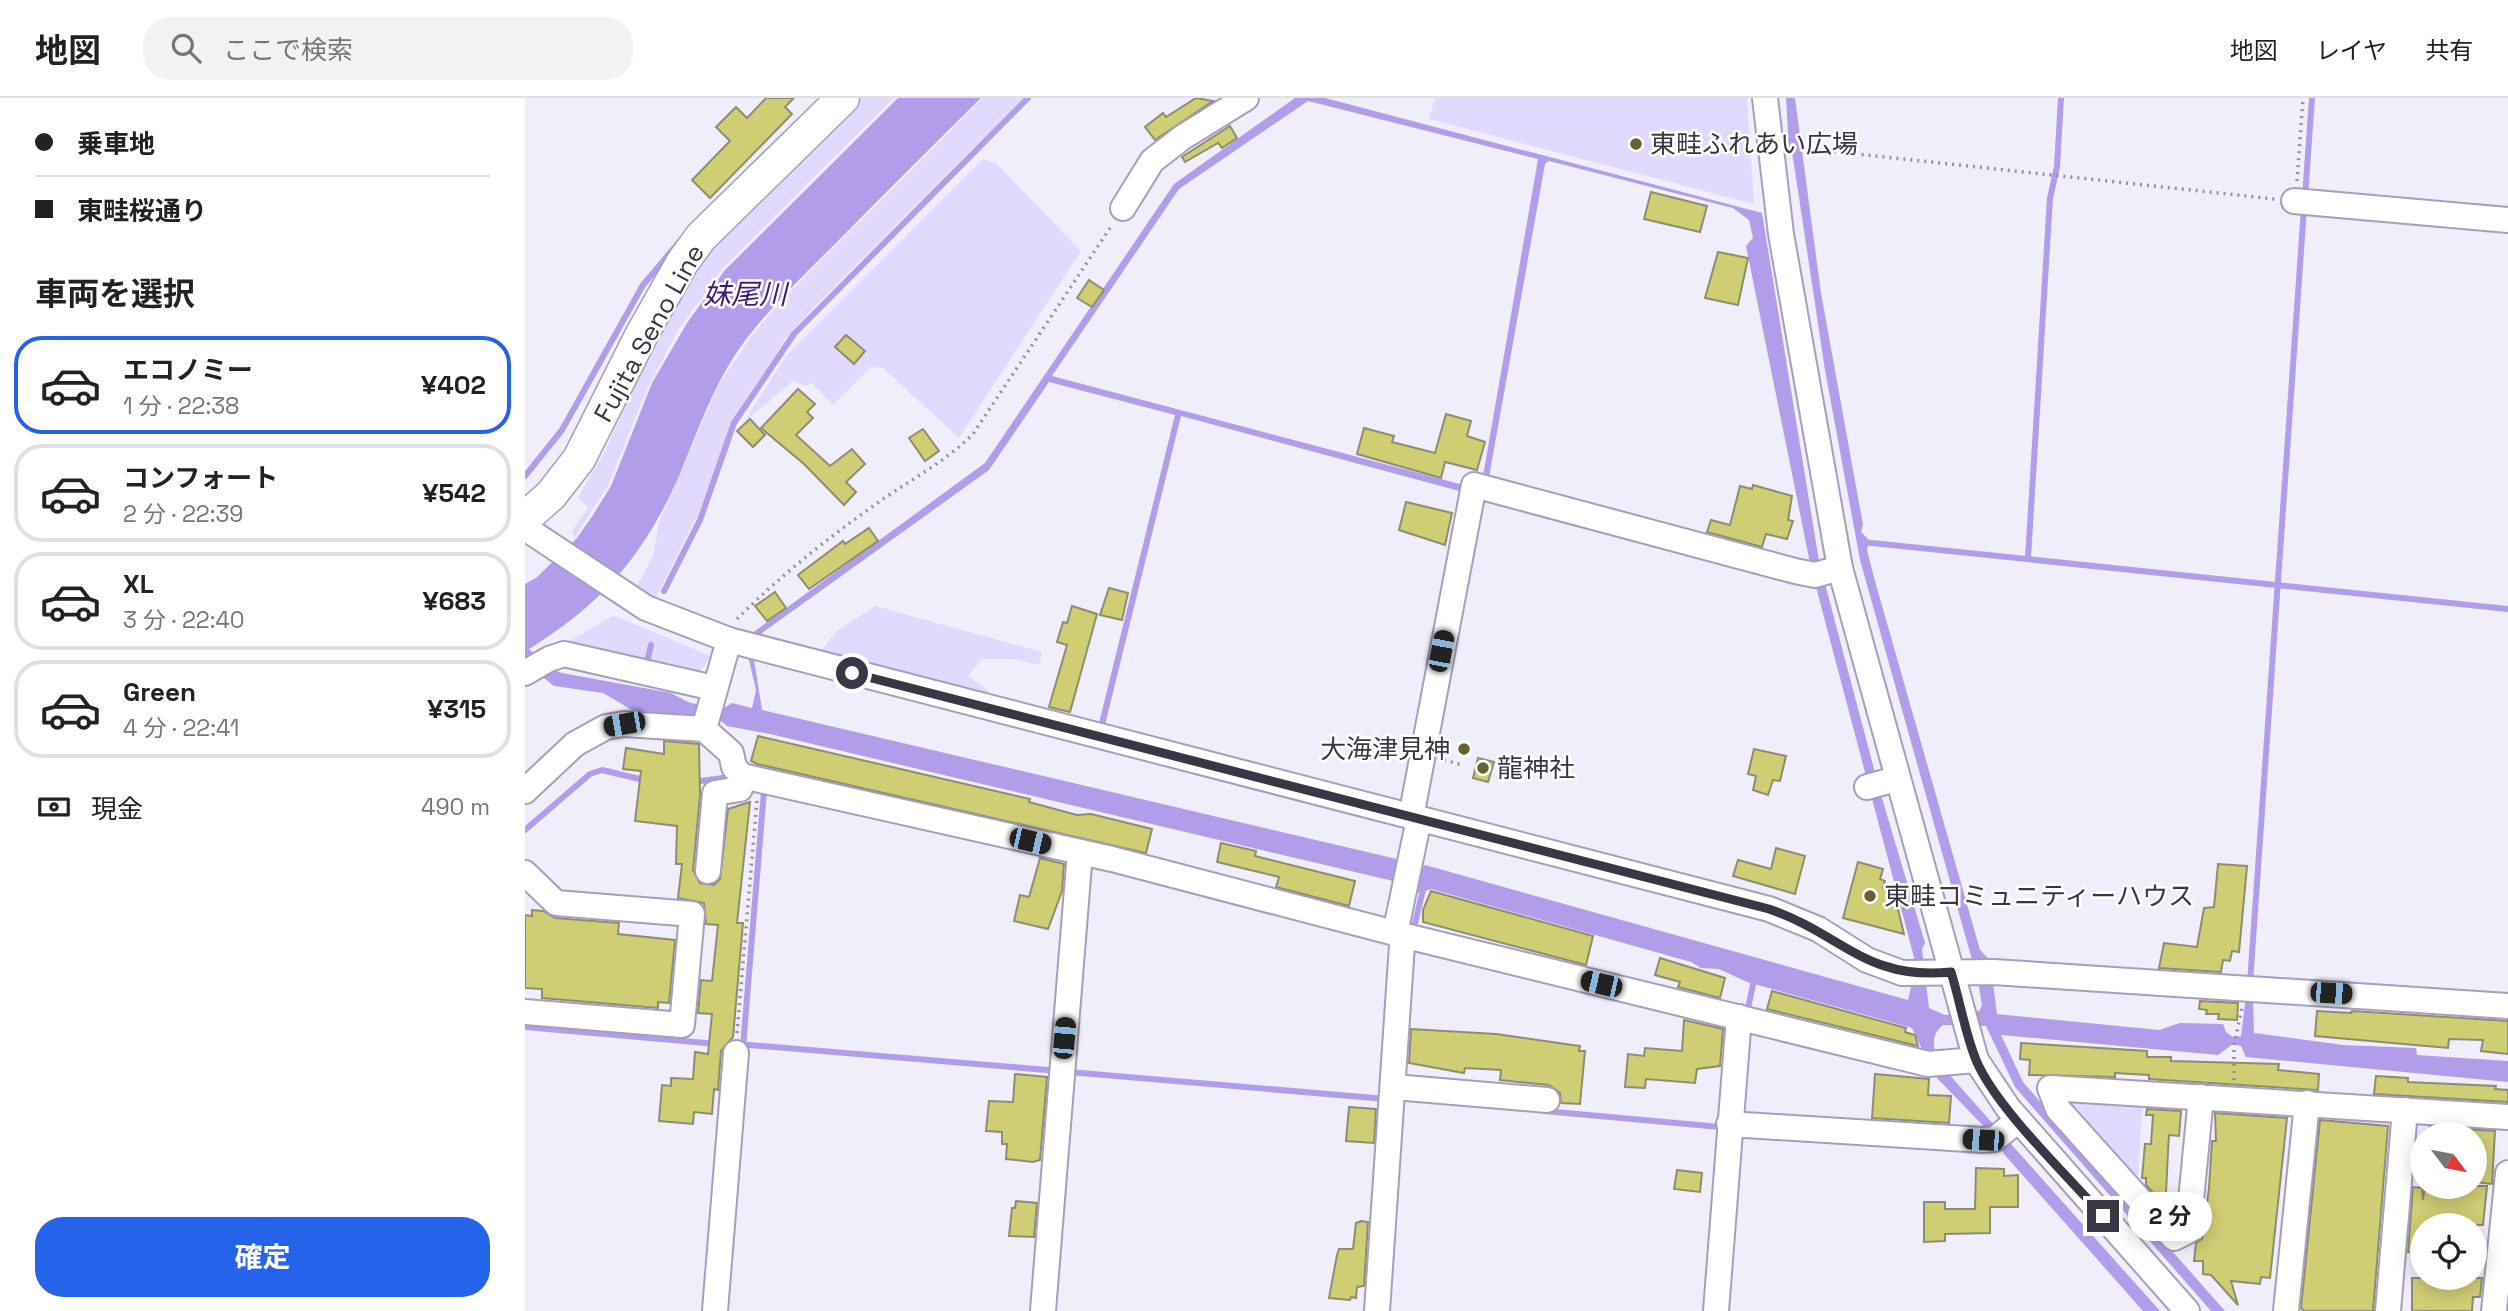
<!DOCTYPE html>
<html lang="ja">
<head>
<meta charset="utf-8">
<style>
  :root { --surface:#fff; --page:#f2f2f2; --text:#222; --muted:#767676; --line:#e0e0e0; --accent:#2563eb }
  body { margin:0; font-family:"Space Grotesk","Noto Sans JP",sans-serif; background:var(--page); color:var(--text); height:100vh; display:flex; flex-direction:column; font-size:26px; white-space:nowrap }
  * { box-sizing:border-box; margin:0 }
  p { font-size:23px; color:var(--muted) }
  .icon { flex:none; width:38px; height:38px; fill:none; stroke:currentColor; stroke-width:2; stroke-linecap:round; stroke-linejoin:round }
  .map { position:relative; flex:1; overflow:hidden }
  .side { display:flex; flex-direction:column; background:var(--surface); width:525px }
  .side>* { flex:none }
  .guide { display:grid; align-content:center; height:154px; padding:0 35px; background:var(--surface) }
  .needle { width:46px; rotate:122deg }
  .buttons { position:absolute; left:1885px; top:1024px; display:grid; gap:14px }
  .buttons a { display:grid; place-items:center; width:77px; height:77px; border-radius:50%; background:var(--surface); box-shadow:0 4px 18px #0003; font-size:35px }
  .end { position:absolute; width:32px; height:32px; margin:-16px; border:9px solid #3a3744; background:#fff; box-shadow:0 0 0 4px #fff }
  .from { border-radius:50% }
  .bubble { position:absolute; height:49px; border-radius:24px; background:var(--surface); box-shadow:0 4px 18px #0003; font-size:23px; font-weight:700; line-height:49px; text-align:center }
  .car { position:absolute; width:21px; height:42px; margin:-21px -10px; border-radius:9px; box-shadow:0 0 5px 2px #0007; background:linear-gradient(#222 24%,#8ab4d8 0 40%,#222 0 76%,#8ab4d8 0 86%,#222 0) }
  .guide b { display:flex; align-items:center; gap:24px; height:66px; font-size:26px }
  .guide b+b { border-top:2px solid var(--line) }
  .guide i { width:18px; height:18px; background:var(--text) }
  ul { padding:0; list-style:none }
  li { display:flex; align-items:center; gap:21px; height:98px; margin:0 14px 10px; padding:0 21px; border:4px solid var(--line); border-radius:28px }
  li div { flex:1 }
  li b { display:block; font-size:26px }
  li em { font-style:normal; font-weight:700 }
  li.current { border-color:var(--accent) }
  li>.icon { width:63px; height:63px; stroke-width:1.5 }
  h2 { padding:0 35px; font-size:32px; line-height:84px }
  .pay { display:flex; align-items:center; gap:18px; height:77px; padding:0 35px; font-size:26px }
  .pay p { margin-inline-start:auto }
  .cta { display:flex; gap:14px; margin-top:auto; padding:14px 35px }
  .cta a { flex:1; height:80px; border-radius:28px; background:var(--accent); color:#fff; font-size:28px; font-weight:700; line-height:80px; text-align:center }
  header { display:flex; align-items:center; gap:42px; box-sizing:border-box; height:98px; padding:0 35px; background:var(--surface); border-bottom:2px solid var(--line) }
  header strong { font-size:33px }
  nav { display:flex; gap:38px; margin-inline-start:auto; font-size:24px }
  .search { width:490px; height:63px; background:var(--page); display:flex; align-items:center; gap:18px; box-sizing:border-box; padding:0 24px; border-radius:28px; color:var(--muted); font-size:26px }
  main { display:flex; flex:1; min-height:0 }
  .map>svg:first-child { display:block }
  .green { fill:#e2d9fe }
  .water { fill:#b29deb; fill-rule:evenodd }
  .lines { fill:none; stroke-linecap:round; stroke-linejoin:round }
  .stream { stroke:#b29deb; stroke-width:6 }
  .building { fill:#d0ce75; stroke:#8d8d6f; stroke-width:2 }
  .minor-casing { stroke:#a59ebc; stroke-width:28 }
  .major-casing { stroke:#a59ebc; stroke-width:35 }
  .path { stroke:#918f9b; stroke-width:3.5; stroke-dasharray:2 5; stroke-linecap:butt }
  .minor { stroke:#fff; stroke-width:24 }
  .major { stroke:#fff; stroke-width:32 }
  .route { stroke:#3a3744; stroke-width:9 }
  .poi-dot { fill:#646330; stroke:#fff; stroke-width:2.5 }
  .labels { text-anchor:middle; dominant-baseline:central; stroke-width:5; stroke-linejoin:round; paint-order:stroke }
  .poi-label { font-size:26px; fill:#3a3744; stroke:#fff; text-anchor:start }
  .street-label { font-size:26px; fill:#3a3744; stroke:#fff }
  .water-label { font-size:28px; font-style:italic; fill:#3f1c75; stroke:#fff }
</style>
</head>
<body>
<header>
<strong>地図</strong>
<div class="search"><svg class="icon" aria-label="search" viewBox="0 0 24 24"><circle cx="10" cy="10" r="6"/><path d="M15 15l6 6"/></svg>ここで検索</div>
<nav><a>地図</a><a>レイヤ</a><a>共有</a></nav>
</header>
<main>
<section class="side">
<div class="guide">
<b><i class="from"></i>乗車地</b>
<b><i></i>東畦桜通り</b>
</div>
<h2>車両を選択</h2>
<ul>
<li class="current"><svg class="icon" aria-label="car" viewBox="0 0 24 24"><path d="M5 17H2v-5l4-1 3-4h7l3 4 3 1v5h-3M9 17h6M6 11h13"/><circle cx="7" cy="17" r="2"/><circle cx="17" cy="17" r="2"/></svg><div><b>エコノミー</b><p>1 分 · 22:38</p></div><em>¥402</em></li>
<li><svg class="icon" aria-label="car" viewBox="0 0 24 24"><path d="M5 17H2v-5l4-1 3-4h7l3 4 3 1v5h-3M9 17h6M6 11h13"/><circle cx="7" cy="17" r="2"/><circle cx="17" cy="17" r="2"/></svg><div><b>コンフォート</b><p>2 分 · 22:39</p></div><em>¥542</em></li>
<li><svg class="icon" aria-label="car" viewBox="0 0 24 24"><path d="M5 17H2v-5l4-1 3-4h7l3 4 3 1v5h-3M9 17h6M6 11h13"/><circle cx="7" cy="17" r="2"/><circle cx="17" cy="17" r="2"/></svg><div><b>XL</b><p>3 分 · 22:40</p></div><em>¥683</em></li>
<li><svg class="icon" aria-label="car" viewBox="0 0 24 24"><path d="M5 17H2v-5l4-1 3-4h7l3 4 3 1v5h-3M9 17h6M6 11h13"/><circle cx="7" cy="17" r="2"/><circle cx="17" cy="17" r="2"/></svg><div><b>Green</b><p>4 分 · 22:41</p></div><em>¥315</em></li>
</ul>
<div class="pay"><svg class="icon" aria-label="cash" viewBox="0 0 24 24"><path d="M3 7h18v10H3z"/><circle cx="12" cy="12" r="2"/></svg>現金<p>490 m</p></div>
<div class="cta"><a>確定</a></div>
</section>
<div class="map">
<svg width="1983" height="1213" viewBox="0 0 1983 1213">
  <rect width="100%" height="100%" fill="#f0eefa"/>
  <!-- green -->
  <g class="green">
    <polygon points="328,0 369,0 198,170 154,231 122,291 83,388 50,439 47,433 63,410 53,399 80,353 136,229 168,181 175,151"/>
    <polygon points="458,0 498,0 291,207 261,240 210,319 173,416 130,501 111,490 128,458 134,424 193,288 226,238 259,200"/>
    <polygon points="910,0 1222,0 1229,106 904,21"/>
    <polygon points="458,61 471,65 556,153 434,340 358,270 346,269 308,307 287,285 280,288 268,283 219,324 260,259"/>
    <polygon points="350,508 517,554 514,567 489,561 457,561 443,578 464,593 460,598 295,554 312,533"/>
    <polygon points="87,518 95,520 186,558 176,572 163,576 38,547"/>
    <polygon points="1545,997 1618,1001 1612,1090 1539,1012"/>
  </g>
  <!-- water -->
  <path class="water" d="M373 0H456C408 47 360 95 313 143 282 174 249 205 222 240 190 282 174 330 154 378 119 457 77 506 4 551L29 572 37 575 146 595 165 605 199 610 207 605 227 610 231 592 219 541 460 365 649 86 770 0H800L1237 115 1294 463 1354 690 1400 845 1397 851 1404 910 1420 917 1454 913 1457 908 1453 883 1335 462 1300 272 1268 60 1261 38 1263 34 1261 0H1270L1296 195 1338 427 1336 434 1344 442 1342 452 1350 483 1455 852 1465 862 1472 916 1634 932 1655 925 1698 926 1701 934 1708 939 1716 938 1721 898 1728 899 1729 935 1818 947 1891 950 1892 957 1983 963V984L1721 959 1716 948 1708 946 1693 957 1476 937 1498 984 1700 1213H1686L1490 989 1461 928 1418 927C1401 941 1411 958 1421 973L1635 1213H1618L1479 1056 1474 1044 1409 977 1387 930 1222 884 1194 871 1176 870 1166 864 906 791 894 795 889 789 868 783 245 636 202 628 196 623 107 612 78 595 29 588 0 565V486L11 480 52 440 68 417 86 388 127 285 162 225 200 172ZM783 3 1013 61 958 378 950 390 527 278 654 91ZM1024 63 1208 110 1224 122 1228 140 1221 148 1285 465 964 379 1020 66ZM524 284 650 317 574 625 580 627 656 318 1291 489 1391 867 1383 902 900 767 894 773 876 762 237 612 226 543 464 372Z"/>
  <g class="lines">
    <!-- stream -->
    <g class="stream">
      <polyline points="1780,99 1787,0"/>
      <polyline points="0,378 37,332 118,187 155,143"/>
      <polyline points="1337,444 1983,511"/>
      <polyline points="1503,460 1525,100 1532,69 1536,0"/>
      <polyline points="139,493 175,422 209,325 269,236 503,0"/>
      <polyline points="123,560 126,547"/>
      <polyline points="168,684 205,679"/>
      <polyline points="0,732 65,676 77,672 123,683"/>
      <polyline points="888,834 899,787"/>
      <polyline points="1725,885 1779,110"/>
      <polyline points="1222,915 1230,877"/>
      <polyline points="0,929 192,946"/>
      <polyline points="213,946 534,973"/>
      <polyline points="218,949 239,693"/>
      <polyline points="544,974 861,1001"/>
      <polyline points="1019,1013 1195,1029"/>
    </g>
  </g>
  <!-- building -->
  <g class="building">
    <polygon points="241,0 269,0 260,9 267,16 185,100 167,82 205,43 191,29 211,9 222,20"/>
    <polygon points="671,0 688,3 630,42 620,29 638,15 641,19"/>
    <polygon points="705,28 712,40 697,50 693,45 660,64 657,59"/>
    <polygon points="1126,94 1182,108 1175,134 1119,121"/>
    <polygon points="1193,154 1223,160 1213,207 1180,200"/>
    <polygon points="564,182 579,192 567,209 552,200"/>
    <polygon points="321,237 340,253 329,266 310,249"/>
    <polygon points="273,291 290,306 282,314 288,320 271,337 305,368 327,351 340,366 321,384 331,394 319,407 279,366 236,330"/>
    <polygon points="921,316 946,323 942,338 960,344 952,372 920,364 916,380 832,356 839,330 869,338 867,344 910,355"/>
    <polygon points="225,321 240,337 228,349 212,333"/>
    <polygon points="398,331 414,353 400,363 384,340"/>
    <polygon points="1228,387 1267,398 1263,422 1268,423 1262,441 1241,436 1237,449 1182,434 1186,422 1205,427 1215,388 1227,391"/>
    <polygon points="881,404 927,415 920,447 874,432"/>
    <polygon points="344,430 353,443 284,491 273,477 318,443 320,446"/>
    <polygon points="584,490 603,495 597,522 575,517"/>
    <polygon points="250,494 261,510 242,523 230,508"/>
    <polygon points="547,508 572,516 545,614 524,609 542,547 532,544 538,524 542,525"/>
    <polygon points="233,638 505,701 504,704 552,717 566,716 627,731 621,755 232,666 226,663"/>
    <polygon points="139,643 174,646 175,698 168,772 175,785 189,787 195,781 203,711 225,704 212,825 218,825 208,939 196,953 193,992 189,991 187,1016 169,1014 168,1026 134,1023 137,987 146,988 146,980 168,981 170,954 183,956 187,916 173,915 176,882 187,883 193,827 181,826 179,805 153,800 157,766 151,766 152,728 110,723 116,673 98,671 101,650 139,656"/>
    <polygon points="1229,651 1261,658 1255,683 1248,682 1243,697 1228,692 1231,678 1223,676"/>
    <polygon points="953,660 969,664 963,684 948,680"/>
    <polygon points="696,745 731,753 730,758 830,783 824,808 751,789 754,779 692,764"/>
    <polygon points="1251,750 1280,758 1270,796 1208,778 1213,762 1246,771"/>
    <polygon points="515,760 539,766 537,793 523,831 489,823 495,797 504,799"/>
    <polygon points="1333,764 1358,771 1355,781 1360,783 1358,790 1363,792 1362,797 1370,799 1379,836 1318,820"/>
    <polygon points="1693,766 1722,768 1714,854 1707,853 1705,863 1698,862 1696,874 1634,870 1639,845 1672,849 1679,810 1689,809"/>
    <polygon points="906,793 1068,838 1061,867 898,824 898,812"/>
    <polygon points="7,812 18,813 30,820 94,825 93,836 150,842 144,905 133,904 133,910 17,900 17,891 0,890 0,817 7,818"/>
    <polygon points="1135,860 1200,880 1195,900 1153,889 1155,884 1130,877"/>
    <polygon points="1247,893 1381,930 1380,934 1390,937 1393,948 1242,911"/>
    <polygon points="1675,903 1713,905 1712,922 1693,921 1694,916 1681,916 1682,912 1674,911"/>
    <polygon points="1792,913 1826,915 1827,913 1983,923 1983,956 1956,953 1958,942 1924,941 1923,950 1790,938"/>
    <polygon points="1159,922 1198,931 1195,968 1172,971 1170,985 1121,981 1120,990 1100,989 1103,956 1119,958 1120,950 1157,953"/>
    <polygon points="886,931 971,936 1055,948 1054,953 1060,953 1055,1006 1036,1005 1035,995 1024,987 975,982 976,972 940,970 939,975 884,965"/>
    <polygon points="1496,945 1622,953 1622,959 1646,959 1646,963 1754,966 1753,972 1794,976 1793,992 1624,981 1624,977 1590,975 1590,979 1504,977 1505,962 1495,961"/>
    <polygon points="490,976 522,979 515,1062 508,1064 481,1061 482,1046 477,1046 477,1034 461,1033 464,1003 488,1004"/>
    <polygon points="1350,976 1404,981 1403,997 1426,998 1424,1025 1347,1020"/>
    <polygon points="1851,978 1883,980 1883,984 1971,988 1970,991 1983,992 1983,1004 1849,996"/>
    <polygon points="824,1009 851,1011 849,1045 821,1043"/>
    <polygon points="1622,1011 1656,1013 1654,1038 1644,1037 1643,1054 1641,1095 1641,1100 1651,1101 1649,1118 1621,1087 1621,1080 1617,1080 1620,1046 1626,1046 1628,1017 1621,1017"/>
    <polygon points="1690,1015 1762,1020 1745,1180 1736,1179 1735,1186 1706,1183 1713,1207 1686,1177 1678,1176 1678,1163 1669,1163 1671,1145 1677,1141 1684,1090 1687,1043 1691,1043"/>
    <polygon points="1795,1022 1863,1028 1848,1213 1779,1213 1776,1210"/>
    <polygon points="1905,1029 1970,1033 1967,1086 1950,1084 1950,1036 1904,1036"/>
    <polygon points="1451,1070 1479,1071 1479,1078 1493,1077 1493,1109 1465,1109 1465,1135 1420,1136 1420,1143 1399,1144 1399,1104 1420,1104 1420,1111 1450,1111"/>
    <polygon points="1152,1072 1177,1075 1175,1094 1149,1091"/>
    <polygon points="1900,1088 1962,1088 1958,1127 1897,1127 1897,1156 1883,1154 1888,1089 1897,1090 1898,1102"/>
    <polygon points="491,1103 512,1105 509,1139 484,1138 487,1110 490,1110"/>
    <polygon points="836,1123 843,1124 839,1188 832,1189 831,1200 826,1199 825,1202 804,1200 812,1157 814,1151 828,1151 831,1125"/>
    <polygon points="1887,1180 1957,1180 1955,1199 1948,1199 1947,1213 1887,1213"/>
  </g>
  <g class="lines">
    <defs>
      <g id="minor">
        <polyline points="1240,0 1256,136 1315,470 1451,962 1483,1010 1662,1213"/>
        <polyline points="1769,103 1983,122"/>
        <polyline points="598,110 627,63 658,39 721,0"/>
        <polyline points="0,430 121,510 204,542 1244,811 1293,831 1342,862 1377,875 1469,874 1983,908"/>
        <polyline points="0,575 24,561 39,556 189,590"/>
        <polyline points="179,631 204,542"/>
        <polyline points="1342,689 1371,681"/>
        <polyline points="0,693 50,646 81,629 99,626 179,631 206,655 209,669 217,678 587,761 881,838 1403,966 1451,962"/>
        <polyline points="886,719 949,387 1270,473 1290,477 1315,470"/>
        <polyline points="183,773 190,695 215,691 217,678"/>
        <polyline points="0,775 31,805 167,816 157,927 0,914"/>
        <polyline points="869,989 1022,1002"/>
        <polyline points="1676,999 1663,1133 1649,1140 1533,1011 1525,990 1983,1019"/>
        <polyline points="1204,1026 1458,1042 1470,1041 1493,1022"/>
        <polyline points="190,1213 211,955"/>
        <polyline points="518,1213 555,754"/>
        <polyline points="852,1213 877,847 872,826 894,721"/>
        <polyline points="1191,1213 1214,919"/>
        <polyline points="1761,1213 1782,1005"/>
        <polyline points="1863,1213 1880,1012"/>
        <polyline points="1969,1213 1983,1075"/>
      </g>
      <polyline id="major" points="0,420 26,397 54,361 117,236 157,165 176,139 318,0"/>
    </defs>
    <!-- minor casing -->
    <use href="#minor" class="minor-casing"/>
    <!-- major casing -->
    <use href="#major" class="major-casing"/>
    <!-- path -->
    <g class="path">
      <polyline points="1267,49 1750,101"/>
      <polyline points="1772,83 1778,0"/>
      <path d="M212 521C257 476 309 435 361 399 392 378 422 362 448 336L587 127"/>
      <polyline points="919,662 937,667"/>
      <polyline points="212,935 232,702"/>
      <polyline points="1709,982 1709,947 1717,910"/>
    </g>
    <!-- minor -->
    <use href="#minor" class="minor"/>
    <!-- major -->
    <use href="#major" class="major"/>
  </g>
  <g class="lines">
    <!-- route -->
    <path class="route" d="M327 575 1244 811C1317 836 1341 883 1426 874 1435 903 1440 935 1451 962 1471 1010 1542 1077 1578 1118"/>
  </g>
  <!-- markers -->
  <g class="poi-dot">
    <circle cx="1111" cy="46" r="7"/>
    <circle cx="939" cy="651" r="7"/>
    <circle cx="958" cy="670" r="7"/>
    <circle cx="1345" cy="798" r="7"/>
  </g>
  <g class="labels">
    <!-- poi labels -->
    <g class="poi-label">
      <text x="1125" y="46">東畦ふれあい広場</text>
      <text x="925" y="651" text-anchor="end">大海津見神</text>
      <text x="972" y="670">龍神社</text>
      <text x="1359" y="798">東畦コミュニティーハウス</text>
    </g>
    <!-- street labels -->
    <g class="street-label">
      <text transform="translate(124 235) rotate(-61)">Fujita Seno Line</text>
    </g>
    <!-- water labels -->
    <g class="water-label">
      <text x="220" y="196">妹尾川</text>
    </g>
  </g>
</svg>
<div class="buttons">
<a><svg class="needle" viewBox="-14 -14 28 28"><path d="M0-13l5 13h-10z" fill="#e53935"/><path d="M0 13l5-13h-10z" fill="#767676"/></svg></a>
<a><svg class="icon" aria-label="locate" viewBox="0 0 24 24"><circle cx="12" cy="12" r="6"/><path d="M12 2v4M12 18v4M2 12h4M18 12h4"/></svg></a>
</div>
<i class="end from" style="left:327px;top:575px"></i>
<i class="end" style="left:1578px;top:1118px"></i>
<div class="bubble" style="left:1603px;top:1094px;width:84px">2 分</div>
<i class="car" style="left:916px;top:553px;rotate:11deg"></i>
<i class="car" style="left:99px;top:626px;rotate:260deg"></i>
<i class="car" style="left:505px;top:743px;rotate:103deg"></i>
<i class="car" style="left:1076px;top:886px;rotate:283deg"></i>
<i class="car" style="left:1806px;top:895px;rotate:93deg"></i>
<i class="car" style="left:539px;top:940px;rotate:5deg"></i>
<i class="car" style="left:1458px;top:1042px;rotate:273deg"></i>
</div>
</main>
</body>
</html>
